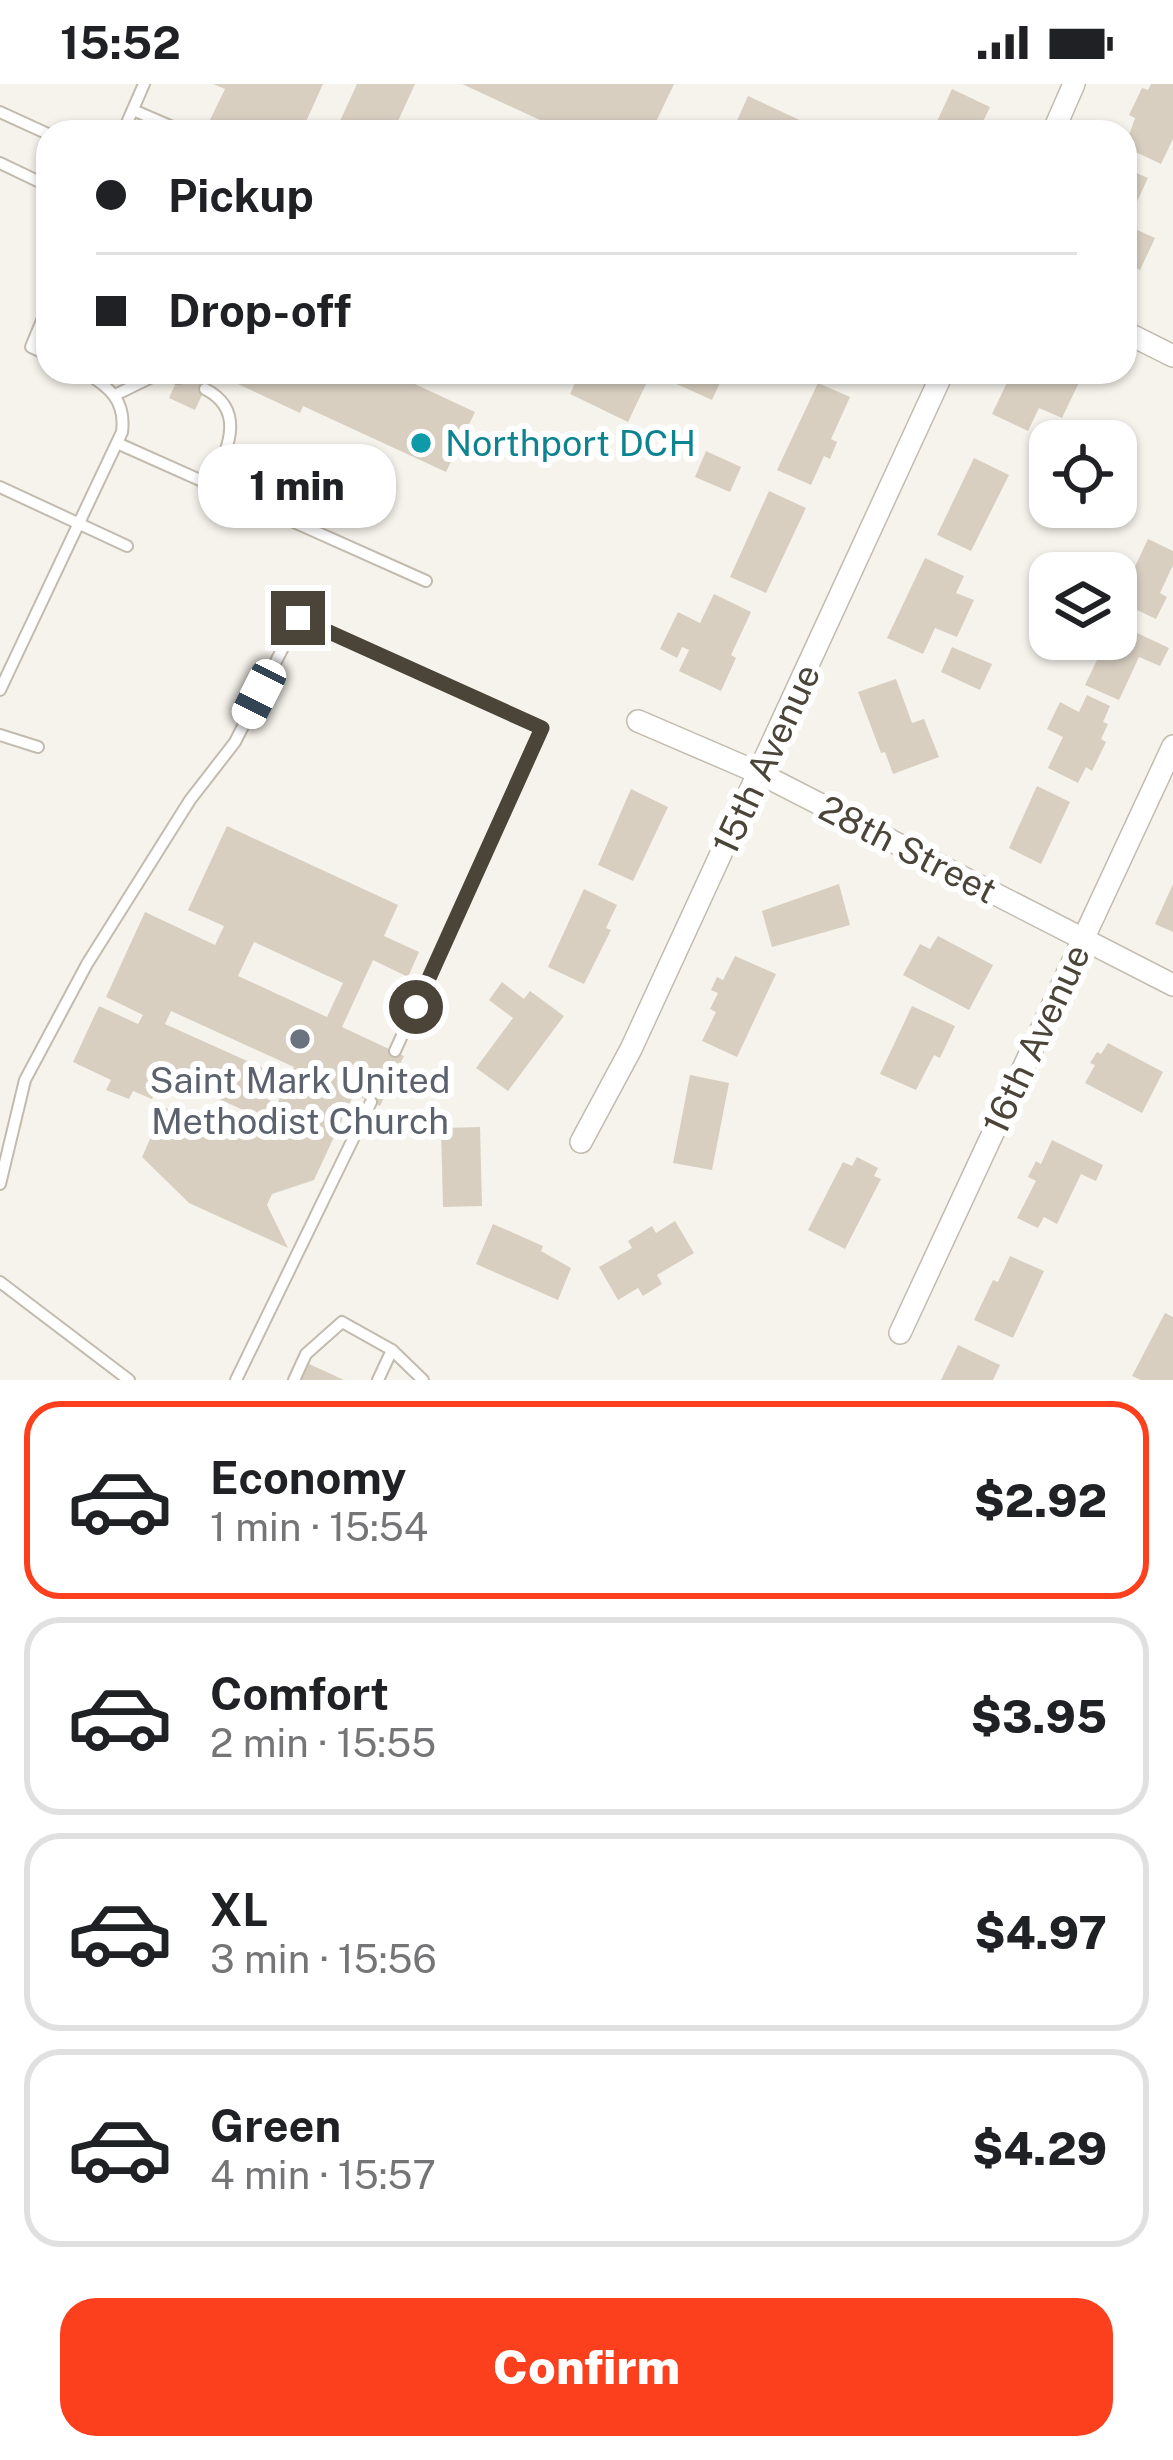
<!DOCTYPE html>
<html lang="en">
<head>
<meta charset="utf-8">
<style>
  :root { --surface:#fff; --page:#f2f2f2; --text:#202124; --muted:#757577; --line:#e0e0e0; --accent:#fc3f1d }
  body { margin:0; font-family:"Public Sans",sans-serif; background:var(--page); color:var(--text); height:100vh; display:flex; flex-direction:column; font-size:45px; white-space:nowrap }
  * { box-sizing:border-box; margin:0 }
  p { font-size:39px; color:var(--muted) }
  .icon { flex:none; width:66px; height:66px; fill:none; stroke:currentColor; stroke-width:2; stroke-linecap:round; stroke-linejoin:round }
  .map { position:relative; height:1296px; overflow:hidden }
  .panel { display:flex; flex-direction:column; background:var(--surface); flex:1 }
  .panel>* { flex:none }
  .guide { position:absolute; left:36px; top:36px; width:1101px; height:264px; border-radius:36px; box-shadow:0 3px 9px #0004; display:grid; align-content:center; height:264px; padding:0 60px; background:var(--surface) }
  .fabs { position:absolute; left:1029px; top:336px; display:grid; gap:24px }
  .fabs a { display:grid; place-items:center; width:108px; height:108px; border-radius:24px; background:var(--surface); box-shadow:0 3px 9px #0004; font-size:60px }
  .end { position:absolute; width:54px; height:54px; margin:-27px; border:15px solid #4b4439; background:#fff; box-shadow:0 0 0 6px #fff }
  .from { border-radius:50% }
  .bubble { position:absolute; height:84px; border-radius:36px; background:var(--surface); box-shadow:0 3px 9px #0004; font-size:39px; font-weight:800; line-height:84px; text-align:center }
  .car { position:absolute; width:36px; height:72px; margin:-36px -18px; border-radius:15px; box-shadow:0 0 9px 3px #0007; background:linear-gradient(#fff 24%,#345 0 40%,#fff 0 76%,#345 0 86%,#fff 0) }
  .guide b { display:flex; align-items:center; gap:42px; height:114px; font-size:45px }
  .guide b+b { border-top:3px solid var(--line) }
  .guide i { width:30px; height:30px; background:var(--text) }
  ul { padding:21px 0 0; list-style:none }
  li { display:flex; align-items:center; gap:36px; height:198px; margin:0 24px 18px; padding:0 36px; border:6px solid var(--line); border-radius:36px }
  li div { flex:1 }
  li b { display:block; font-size:45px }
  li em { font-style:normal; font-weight:800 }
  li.selected { border-color:var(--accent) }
  li>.icon { width:108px; height:108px; stroke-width:1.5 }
  .action { display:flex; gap:24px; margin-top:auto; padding:24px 60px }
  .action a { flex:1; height:138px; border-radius:36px; background:var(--accent); color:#fff; font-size:48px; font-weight:800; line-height:138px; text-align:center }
  .status { display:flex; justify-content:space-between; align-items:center; height:84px; padding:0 60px; background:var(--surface); direction:ltr }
  .status svg { height:33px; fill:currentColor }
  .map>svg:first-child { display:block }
  .building { fill:#d8cfc1; fill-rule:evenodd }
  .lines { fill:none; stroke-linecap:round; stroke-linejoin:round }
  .service-casing { stroke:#c2bbae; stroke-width:14 }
  .minor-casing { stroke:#c2bbae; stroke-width:24 }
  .service { stroke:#fff; stroke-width:10 }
  .minor { stroke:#fff; stroke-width:21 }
  .route { stroke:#4b4439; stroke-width:15 }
  .culture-dot { fill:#0f9aa8; stroke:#fff; stroke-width:4.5 }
  .worship-dot { fill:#6b7280; stroke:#fff; stroke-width:4.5 }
  .labels { text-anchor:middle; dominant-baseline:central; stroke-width:12; stroke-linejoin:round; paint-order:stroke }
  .culture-label { font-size:36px; fill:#0d838f; stroke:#fff; text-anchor:start }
  .street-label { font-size:36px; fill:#4b4439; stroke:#fff }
  .worship-label { font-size:36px; fill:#5b616d; stroke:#fff }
</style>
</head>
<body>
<div class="status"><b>15:52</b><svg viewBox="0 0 49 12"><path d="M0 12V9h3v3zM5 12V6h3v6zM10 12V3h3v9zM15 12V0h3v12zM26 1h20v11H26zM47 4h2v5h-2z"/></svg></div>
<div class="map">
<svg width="1173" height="1296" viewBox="0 0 1173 1296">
  <rect width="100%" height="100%" fill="#f6f3ec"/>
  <!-- building -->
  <g class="building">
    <polygon points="213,0 323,0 304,42 298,39 294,48 231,48 209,38 225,5"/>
    <polygon points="357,0 415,0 393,48 335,48"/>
    <polygon points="462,0 674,0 655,40 672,48 566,48"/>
    <polygon points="1151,0 1173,0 1173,55 1161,80 1125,63 1135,34 1129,31 1142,4 1148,6"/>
    <polygon points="952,5 990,23 978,48 932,48"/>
    <polygon points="748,12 825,48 732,48"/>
    <polygon points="1125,84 1148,94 1126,141 1155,154 1140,186 1125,178"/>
    <polygon points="181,288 389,288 475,328 446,388 303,322 300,329 221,292 219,296 211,292 195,326 169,314"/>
    <polygon points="580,288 642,288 639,294 647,298 628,338 570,310"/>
    <polygon points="650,288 725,288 712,316"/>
    <polygon points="1012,288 1084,288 1062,334 1039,324 1028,347 992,330"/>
    <polygon points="818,299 850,313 831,355 837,358 830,375 824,372 811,401 777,386"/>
    <polygon points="706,367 741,383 730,408 695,393"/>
    <polygon points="974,374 1009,391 971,467 937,451"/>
    <polygon points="769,407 806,424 766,509 730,493"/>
    <polygon points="1148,455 1173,467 1173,481 1160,509 1167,513 1156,535 1116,516 1116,488 1129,495"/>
    <polygon points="925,474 964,492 956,509 974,516 957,553 935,544 923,570 887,554"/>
    <polygon points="714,510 751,528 731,571 736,574 721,607 679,587 689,566 682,563 677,574 660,565 678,528 700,539"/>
    <polygon points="1116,539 1169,564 1160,582 1139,573 1119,616 1085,601 1097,576 1082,569 1090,555 1101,560 1104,555 1116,555"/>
    <polygon points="952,563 992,580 980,606 941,588"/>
    <polygon points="896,595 912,639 924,635 939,673 893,690 885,668 881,669 858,608"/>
    <polygon points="1087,611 1110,622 1103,638 1108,640 1101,655 1106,658 1092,687 1086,683 1078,699 1048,684 1063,653 1047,645 1060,618 1079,628"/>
    <polygon points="1037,702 1070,718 1041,780 1009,764"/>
    <polygon points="631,705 668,723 633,797 598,781"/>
    <path d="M227 742 398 821 384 852 419 868 408 893 373 876 342 943 404 972 380 1022 354 1010 314 1096 272 1110 267 1121 288 1164 189 1119 142 1073 164 1024 231 1033 264 1048 269 1038 176 995 169 1010 157 1004 152 1015 133 1007 129 1015 106 1006 111 996 73 978 99 922 138 940 143 931 106 913 145 828 215 861 224 842 188 826ZM254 858 343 899 327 933 238 892ZM171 927 294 983 277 1020 267 1015 278 991 165 940Z"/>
    <polygon points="839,800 850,841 772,863 762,827"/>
    <polygon points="1173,800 1173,848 1155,840"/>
    <polygon points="584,805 617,821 606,844 611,846 584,900 548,883"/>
    <polygon points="938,852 993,881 969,926 903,891 920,860 930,865"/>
    <polygon points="735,872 776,890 737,973 702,957 716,928 710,925 718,909 711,906 717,893 723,896"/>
    <polygon points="502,898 524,915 530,907 564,932 508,1007 476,984 513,934 489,916"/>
    <polygon points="912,922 955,942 940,974 934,971 916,1006 880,990"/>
    <polygon points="1108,959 1163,988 1142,1029 1085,999 1095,981 1090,979 1097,968 1101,970"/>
    <polygon points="690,991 729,999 712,1086 673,1079"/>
    <polygon points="480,1043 482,1122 443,1123 441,1044"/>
    <polygon points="1052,1056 1103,1081 1096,1097 1081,1090 1057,1140 1044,1133 1038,1144 1017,1134 1036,1097 1028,1093 1036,1077 1041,1080"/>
    <polygon points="857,1073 878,1084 874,1092 881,1095 845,1165 808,1146 843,1078 852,1082"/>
    <polygon points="675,1137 694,1169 657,1191 662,1200 643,1212 638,1204 618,1216 599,1183 632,1164 628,1157 652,1142 656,1149"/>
    <polygon points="493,1140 543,1162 541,1167 571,1184 558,1216 476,1180"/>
    <polygon points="1010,1172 1044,1187 1013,1254 974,1236 993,1196 998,1198"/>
    <polygon points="1165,1229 1173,1233 1173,1296 1141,1296 1132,1292"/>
    <polygon points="958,1261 1000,1281 993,1296 941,1296"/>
    <polygon points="307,1279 344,1296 299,1296"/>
  </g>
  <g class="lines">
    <defs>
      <g id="service">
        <polyline points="133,26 184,48"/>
        <polyline points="0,28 48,50"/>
        <polyline points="123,48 144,0"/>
        <polyline points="0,79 48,102"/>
        <polyline points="48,222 31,263 48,271"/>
        <path d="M205 305C248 327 226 367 212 401"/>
        <polyline points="115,311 158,290 179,294"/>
        <polyline points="117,359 426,497"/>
        <polyline points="0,403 127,462"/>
        <path d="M0 606 122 348C126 317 110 303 84 288"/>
        <polyline points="0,651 38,663"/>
        <polyline points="0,1100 25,996 87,880 190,716 235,658 298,534 542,644 395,967"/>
        <polyline points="0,1198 129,1296"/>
        <polyline points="392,1266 423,1296"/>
        <polyline points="236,1296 371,1018"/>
        <polyline points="294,1296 306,1270 342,1238 392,1266 378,1296"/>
      </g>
      <g id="minor">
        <polyline points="1053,48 1074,0"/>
        <polyline points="1125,248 1173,272"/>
        <polyline points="638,637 759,689 1173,901"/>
        <polyline points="581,1058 631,965 943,288"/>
        <polyline points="900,1249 1173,662"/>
      </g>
    </defs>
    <!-- service casing -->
    <use href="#service" class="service-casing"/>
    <!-- minor casing -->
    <use href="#minor" class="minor-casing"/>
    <!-- service -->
    <use href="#service" class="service"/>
    <!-- minor -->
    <use href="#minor" class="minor"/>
  </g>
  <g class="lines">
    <!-- route -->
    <polyline class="route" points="298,534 542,644 416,923"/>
  </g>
  <!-- markers -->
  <circle class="culture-dot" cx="421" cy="359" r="12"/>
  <circle class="worship-dot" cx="300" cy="955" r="12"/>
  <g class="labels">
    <!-- culture labels -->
    <g class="culture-label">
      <text x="445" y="359">Northport DCH</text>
    </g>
    <!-- street labels -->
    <g class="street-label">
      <text transform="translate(766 675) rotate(-65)">15th Avenue</text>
      <text transform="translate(908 765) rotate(27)">28th Street</text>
      <text transform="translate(1036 955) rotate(-65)">16th Avenue</text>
    </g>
    <!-- worship labels -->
    <g class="worship-label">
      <text x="300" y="996">Saint Mark United<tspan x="300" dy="41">Methodist Church</tspan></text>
    </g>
  </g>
</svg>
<div class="fabs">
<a><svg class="icon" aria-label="locate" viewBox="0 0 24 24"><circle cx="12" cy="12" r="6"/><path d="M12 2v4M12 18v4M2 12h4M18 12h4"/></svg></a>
<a><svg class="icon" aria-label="layers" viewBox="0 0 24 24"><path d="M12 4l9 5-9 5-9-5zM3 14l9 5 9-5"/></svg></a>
</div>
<i class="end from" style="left:416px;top:923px"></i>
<i class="end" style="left:298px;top:534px"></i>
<div class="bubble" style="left:198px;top:360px;width:198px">1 min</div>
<i class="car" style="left:259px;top:610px;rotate:207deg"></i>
<div class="guide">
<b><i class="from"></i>Pickup</b>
<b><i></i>Drop-off</b>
</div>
</div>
<section class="panel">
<ul>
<li class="selected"><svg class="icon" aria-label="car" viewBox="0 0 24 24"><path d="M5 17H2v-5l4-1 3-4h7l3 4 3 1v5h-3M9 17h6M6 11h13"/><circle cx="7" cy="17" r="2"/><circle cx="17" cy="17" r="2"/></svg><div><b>Economy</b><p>1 min · 15:54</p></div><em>$2.92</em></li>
<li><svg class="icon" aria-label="car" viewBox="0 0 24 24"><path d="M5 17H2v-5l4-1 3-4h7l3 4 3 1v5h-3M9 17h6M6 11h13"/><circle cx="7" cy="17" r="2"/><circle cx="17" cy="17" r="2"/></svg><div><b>Comfort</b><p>2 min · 15:55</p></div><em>$3.95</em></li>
<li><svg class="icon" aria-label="car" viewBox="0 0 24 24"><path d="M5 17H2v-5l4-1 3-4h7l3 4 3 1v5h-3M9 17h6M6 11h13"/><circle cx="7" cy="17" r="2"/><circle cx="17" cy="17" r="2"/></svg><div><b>XL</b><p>3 min · 15:56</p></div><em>$4.97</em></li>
<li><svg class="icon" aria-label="car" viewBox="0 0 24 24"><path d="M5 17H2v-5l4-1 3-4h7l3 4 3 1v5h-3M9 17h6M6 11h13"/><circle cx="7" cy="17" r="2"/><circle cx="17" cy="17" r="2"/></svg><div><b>Green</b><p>4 min · 15:57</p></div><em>$4.29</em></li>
</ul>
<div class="action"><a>Confirm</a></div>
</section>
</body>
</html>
